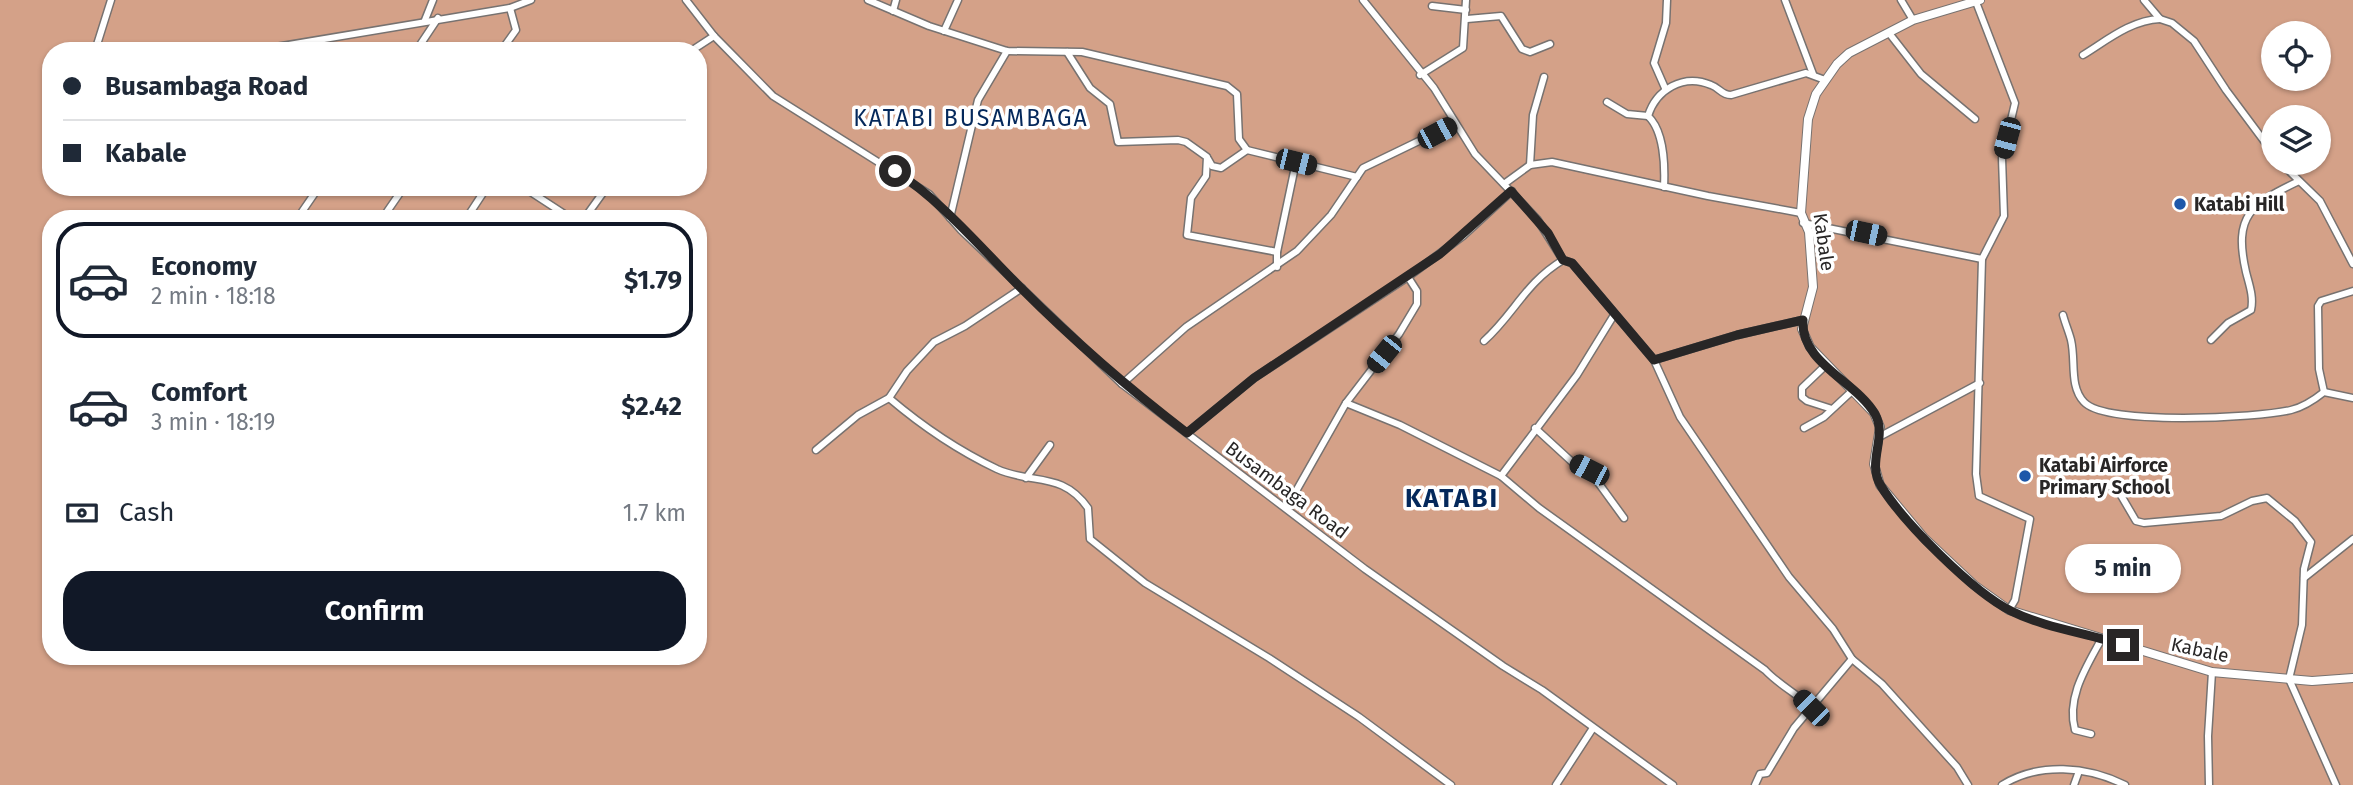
<!DOCTYPE html>
<html lang="en">
<head>
<meta charset="utf-8">
<style>
  :root { --surface:#fff; --page:#f2f2f3; --text:#1f2937; --muted:#747a83; --line:#e0e1e3; --accent:#111827 }
  body { margin:0; font-family:"Fira Sans",sans-serif; background:var(--page); color:var(--text); height:100vh; display:flex; flex-direction:column; font-size:26px; white-space:nowrap }
  * { box-sizing:border-box; margin:0 }
  p { font-size:23px; color:var(--muted) }
  .icon { flex:none; width:38px; height:38px; fill:none; stroke:currentColor; stroke-width:2; stroke-linecap:round; stroke-linejoin:round }
  .map { position:relative; flex:1; overflow:hidden }
  .details { position:absolute; left:42px; top:210px; width:665px; height:455px; display:flex; flex-direction:column; background:var(--surface); border-radius:28px; box-shadow:0 2px 5px #0004 }
  .details>* { flex:none }
  .guide { position:absolute; left:42px; top:42px; width:665px; height:154px; border-radius:28px; box-shadow:0 2px 5px #0004; display:grid; align-content:center; height:154px; padding:0 21px; background:var(--surface) }
  .buttons { position:absolute; left:2261px; top:21px; display:grid; gap:14px }
  .buttons a { display:grid; place-items:center; width:70px; height:70px; border-radius:50%; background:var(--surface); box-shadow:0 2px 5px #0004; font-size:35px }
  .end { position:absolute; width:32px; height:32px; margin:-16px; border:9px solid #282626; background:#fff; box-shadow:0 0 0 4px #fff }
  .from { border-radius:50% }
  .bubble { position:absolute; height:49px; border-radius:24px; background:var(--surface); box-shadow:0 2px 5px #0004; font-size:23px; font-weight:700; line-height:49px; text-align:center }
  .car { position:absolute; width:21px; height:42px; margin:-21px -10px; border-radius:9px; box-shadow:0 0 5px 2px #0007; background:linear-gradient(#222 24%,#8ab4d8 0 40%,#222 0 76%,#8ab4d8 0 86%,#222 0) }
  .guide b { display:flex; align-items:center; gap:24px; height:66px; font-size:26px }
  .guide b+b { border-top:2px solid var(--line) }
  .guide i { width:18px; height:18px; background:var(--text) }
  ul { padding:12px 0 0; list-style:none }
  li { display:flex; align-items:center; gap:21px; height:116px; margin:0 14px 10px; padding:0 7px; border:4px solid transparent; border-radius:28px }
  li div { flex:1 }
  li b { display:block; font-size:26px }
  li em { font-style:normal; font-weight:700 }
  li.current { border-color:var(--accent) }
  li>.icon { width:63px; height:63px; stroke-width:1.5 }
  .pay { display:flex; align-items:center; gap:18px; height:77px; padding:0 21px; font-size:26px }
  .pay p { margin-inline-start:auto }
  .cta { display:flex; gap:14px; margin-top:auto; padding:14px 21px }
  .cta a { flex:1; height:80px; border-radius:28px; background:var(--accent); color:#fff; font-size:28px; font-weight:700; line-height:80px; text-align:center }
  .map>svg:first-child { display:block }
  .water { fill:#d4a188; fill-rule:evenodd }
  .lines { fill:none; stroke-linecap:round; stroke-linejoin:round }
  .minor-casing { stroke:#777270; stroke-width:9 }
  .tertiary-casing { stroke:#777270; stroke-width:10 }
  .minor { stroke:#fff; stroke-width:6 }
  .tertiary { stroke:#fff; stroke-width:8 }
  .route { stroke:#282626; stroke-width:9 }
  .poi-dot { fill:#1e57a9; stroke:#fff; stroke-width:2.5 }
  .labels { text-anchor:middle; dominant-baseline:central; stroke-width:7; stroke-linejoin:round; paint-order:stroke }
  .poi-label { font-size:19px; font-weight:bold; fill:#282626; stroke:#fff; text-anchor:start }
  .street-label { font-size:19px; fill:#282626; stroke:#fff }
  .quarter-label { font-size:23px; letter-spacing:2px; fill:#04285b; stroke:#fff }
  .district-label { font-size:26px; font-weight:bold; letter-spacing:2px; fill:#04285b; stroke:#fff }
</style>
</head>
<body>
<div class="map">
<svg width="2353" height="785" viewBox="0 0 2353 785">
  <rect width="100%" height="100%" fill="#efeae8"/>
  <!-- water -->
  <path class="water" d="M0 0H2353V785H0ZM2273 33H2319V79H2273ZM51 51H698V187H51ZM2273 117H2319V163H2273ZM51 219H698V656H51Z"/>
  <g class="lines">
    <defs>
      <g id="minor">
        <polyline points="686,0 714,36 773,96 929,194 961,230 1122,384 1365,569 1503,666 1542,690 1673,785"/>
        <polyline points="868,0 929,26 1007,51 1082,52 1227,86 1237,94 1239,139 1247,150 1357,177"/>
        <polyline points="1363,0 1434,88 1475,154 1537,219 1563,260 1572,263 1654,360 1680,417 1789,577 1833,629 1852,659 1882,684 1957,767 1968,785"/>
        <polyline points="1785,0 1813,74"/>
        <polyline points="1901,0 1913,20"/>
        <polyline points="2144,0 2160,19 2172,23 2194,41 2226,90 2273,153"/>
        <polyline points="1976,2 2015,103 2002,158 2004,216 1982,259 1976,474 1979,496 2030,519 2015,600 2009,610"/>
        <polyline points="1432,6 1466,10"/>
        <polyline points="893,11 896,0"/>
        <polyline points="1467,19 1501,16 1522,49 1530,52 1550,44"/>
        <polyline points="425,20 433,0"/>
        <polyline points="944,31 958,0"/>
        <polyline points="1889,33 1921,74 1975,119"/>
        <polyline points="95,51 111,0"/>
        <polyline points="252,51 510,8 531,0"/>
        <polyline points="416,51 438,18"/>
        <polyline points="501,51 516,30 510,8"/>
        <polyline points="691,51 714,36"/>
        <polyline points="1067,52 1090,88 1110,104 1118,142 1178,140 1186,142 1207,157 1206,176 1191,198 1187,235 1277,252"/>
        <path d="M2083 55C2106 41 2131 20 2160 19"/>
        <polyline points="1420,75 1463,48 1466,0"/>
        <polyline points="1665,88 1654,63 1666,23 1667,0"/>
        <polyline points="1607,102 1627,114 1648,116"/>
        <polyline points="1208,159 1212,166 1221,168 1247,150"/>
        <polyline points="2281,163 2320,201 2353,264"/>
        <polyline points="1530,165 1533,115 1544,77"/>
        <polyline points="1504,184 1530,165 1552,162 1708,196 1801,213"/>
        <polyline points="523,187 572,219"/>
        <path d="M1664 187C1665 166 1664 131 1648 116 1656 90 1683 73 1711 85 1720 88 1721 95 1731 95L1806 73 1825 80"/>
        <polyline points="950,218 978,100 1007,51"/>
        <polyline points="297,219 319,187"/>
        <polyline points="382,219 404,187"/>
        <polyline points="466,219 487,187"/>
        <polyline points="584,219 607,187"/>
        <polyline points="1803,223 1982,259"/>
        <polyline points="1277,267 1277,252 1296,162"/>
        <path d="M1022 288 965 326 934 342 907 371 889 398C922 426 959 451 997 469 1033 485 1062 471 1088 508L1090 539 1145 583 1269 658 1359 717 1451 785"/>
        <path d="M2063 315C2065 323 2069 332 2071 340 2076 361 2069 386 2084 402 2106 426 2258 418 2291 410 2304 407 2314 400 2324 392L2353 398"/>
        <path d="M2211 340 2228 323 2251 310C2254 297 2249 284 2246 272 2233 215 2251 204 2299 181"/>
        <path d="M1484 341C1515 313 1525 283 1563 260"/>
        <polyline points="1654,360 1737,335 1803,320"/>
        <polyline points="1826,365 1802,388 1802,397 1807,401 1832,409"/>
        <polyline points="1122,384 1186,327 1297,251 1331,215 1363,168 1454,124"/>
        <polyline points="2324,392 2319,369 2318,306 2321,301 2353,291"/>
        <path d="M1346 403 1400 425 1501 476 1539 508 1765 670C1779 685 1796 693 1811 707"/>
        <polyline points="1535,428 1571,461 1589,470 1624,518"/>
        <polyline points="1804,428 1824,417 1852,391"/>
        <polyline points="1187,433 1254,378 1408,277"/>
        <polyline points="1879,437 1980,383"/>
        <polyline points="816,450 858,415 889,398"/>
        <polyline points="1501,476 1577,375 1614,315"/>
        <polyline points="1026,478 1050,445"/>
        <polyline points="2110,486 2119,492 2136,521 2144,523 2221,516 2252,501 2267,498 2295,521 2311,542 2304,569 2302,625 2289,679 2336,785"/>
        <polyline points="1287,507 1346,403 1399,334 1417,304 1417,291 1408,277 1463,236 1512,191"/>
        <polyline points="2304,578 2353,539"/>
        <path d="M2091 734 2075 730C2066 697 2087 666 2102 638"/>
        <polyline points="1556,785 1593,728"/>
        <polyline points="1755,785 1760,774 1767,773 1794,728 1852,659"/>
        <path d="M2002 785C2039 762 2087 766 2125 785"/>
        <polyline points="2074,785 2079,771"/>
        <polyline points="2209,785 2208,736 2212,672"/>
      </g>
      <polyline id="tertiary" points="1980,0 1913,20 1849,53 1837,64 1816,94 1808,119 1801,213 1809,232 1813,287 1802,329 1810,347 1874,413 1880,427 1874,464 1880,485 1924,538 1974,585 2009,610 2212,672 2312,681 2353,678"/>
    </defs>
    <!-- minor casing -->
    <use href="#minor" class="minor-casing"/>
    <!-- tertiary casing -->
    <use href="#tertiary" class="tertiary-casing"/>
    <!-- minor -->
    <use href="#minor" class="minor"/>
    <!-- tertiary -->
    <use href="#tertiary" class="tertiary"/>
  </g>
  <g class="lines">
    <!-- route -->
    <path class="route" d="M895 171C941 200 982 249 1021 288 1073 340 1128 388 1187 433L1254 378 1440 254 1511 191 1548 233 1563 260 1572 263 1654 360 1737 335 1803 320C1800 363 1856 381 1875 414 1888 437 1866 462 1881 486 1903 522 1973 592 2011 611 2045 628 2087 633 2123 645"/>
  </g>
  <!-- markers -->
  <g class="poi-dot">
    <circle cx="2180" cy="204" r="7"/>
    <circle cx="2025" cy="476" r="7"/>
  </g>
  <g class="labels">
    <!-- poi labels -->
    <g class="poi-label">
      <text x="2194" y="204">Katabi Hill</text>
      <text x="2039" y="465">Katabi Airforce<tspan x="2039" dy="22">Primary School</tspan></text>
    </g>
    <!-- street labels -->
    <g class="street-label">
      <text transform="translate(1824 242) rotate(82)">Kabale</text>
      <text transform="translate(1287 490) rotate(37)">Busambaga Road</text>
      <text transform="translate(2200 650) rotate(12)">Kabale</text>
    </g>
    <!-- quarter labels -->
    <g class="quarter-label">
      <text x="971" y="118">KATABI BUSAMBAGA</text>
    </g>
    <!-- district labels -->
    <g class="district-label">
      <text x="1452" y="498">KATABI</text>
    </g>
  </g>
</svg>
<div class="buttons">
<a><svg class="icon" aria-label="locate" viewBox="0 0 24 24"><circle cx="12" cy="12" r="6"/><path d="M12 2v4M12 18v4M2 12h4M18 12h4"/></svg></a>
<a><svg class="icon" aria-label="layers" viewBox="0 0 24 24"><path d="M12 4l9 5-9 5-9-5zM3 14l9 5 9-5"/></svg></a>
</div>
<i class="end from" style="left:895px;top:171px"></i>
<i class="end" style="left:2123px;top:645px"></i>
<div class="bubble" style="left:2065px;top:544px;width:116px">5 min</div>
<i class="car" style="left:1437px;top:133px;rotate:62deg"></i>
<i class="car" style="left:2007px;top:138px;rotate:195deg"></i>
<i class="car" style="left:1296px;top:162px;rotate:104deg"></i>
<i class="car" style="left:1866px;top:233px;rotate:102deg"></i>
<i class="car" style="left:1384px;top:354px;rotate:219deg"></i>
<i class="car" style="left:1589px;top:470px;rotate:297deg"></i>
<i class="car" style="left:1811px;top:708px;rotate:315deg"></i>
<div class="guide">
<b><i class="from"></i>Busambaga Road</b>
<b><i></i>Kabale</b>
</div>
<section class="details">
<ul>
<li class="current"><svg class="icon" aria-label="car" viewBox="0 0 24 24"><path d="M5 17H2v-5l4-1 3-4h7l3 4 3 1v5h-3M9 17h6M6 11h13"/><circle cx="7" cy="17" r="2"/><circle cx="17" cy="17" r="2"/></svg><div><b>Economy</b><p>2 min · 18:18</p></div><em>$1.79</em></li>
<li><svg class="icon" aria-label="car" viewBox="0 0 24 24"><path d="M5 17H2v-5l4-1 3-4h7l3 4 3 1v5h-3M9 17h6M6 11h13"/><circle cx="7" cy="17" r="2"/><circle cx="17" cy="17" r="2"/></svg><div><b>Comfort</b><p>3 min · 18:19</p></div><em>$2.42</em></li>
</ul>
<div class="pay"><svg class="icon" aria-label="cash" viewBox="0 0 24 24"><path d="M3 7h18v10H3z"/><circle cx="12" cy="12" r="2"/></svg>Cash<p>1.7 km</p></div>
<div class="cta"><a>Confirm</a></div>
</section>
</div>
</body>
</html>
